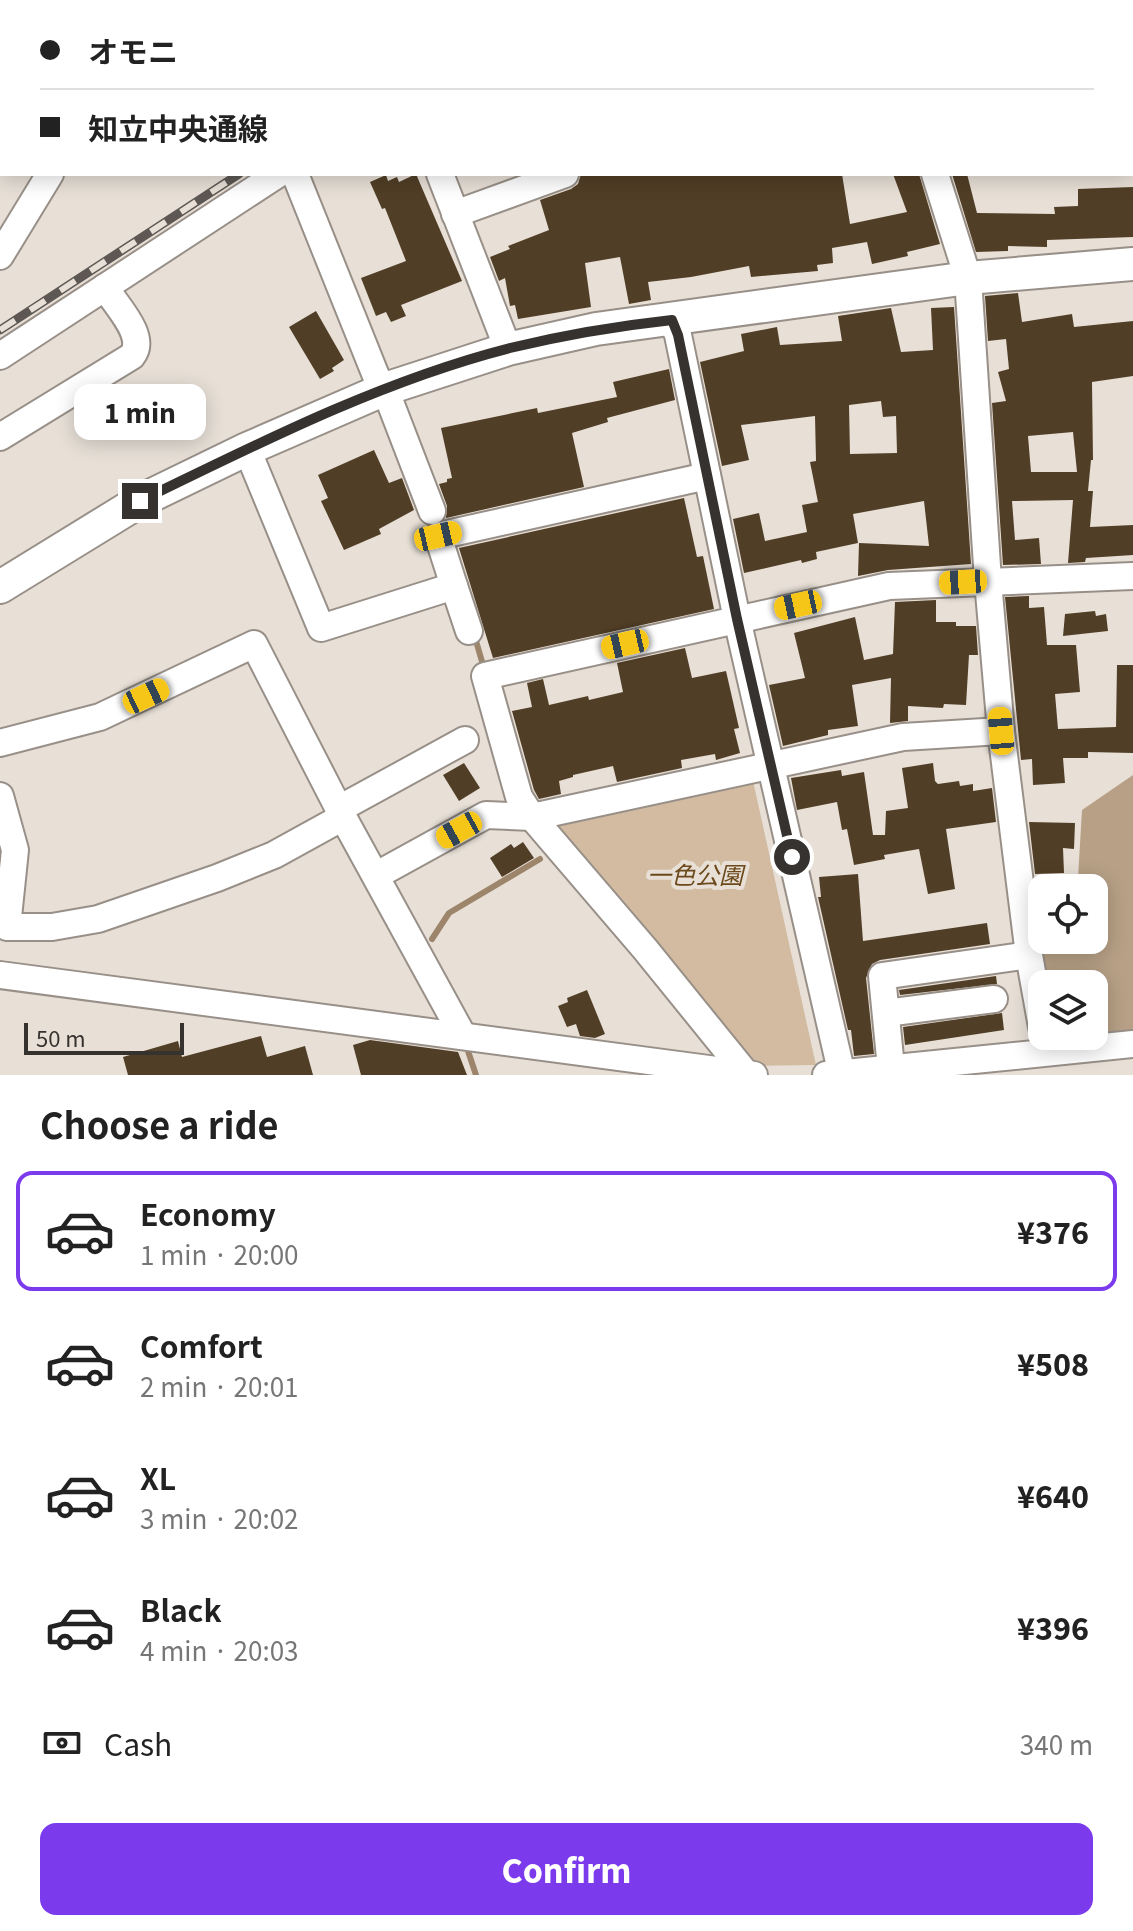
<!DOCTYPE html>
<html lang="en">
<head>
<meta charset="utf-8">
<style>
  :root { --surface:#fff; --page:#f2f2f2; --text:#222; --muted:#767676; --line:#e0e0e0; --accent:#7c3aed }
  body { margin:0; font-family:Georgia,"Noto Sans JP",serif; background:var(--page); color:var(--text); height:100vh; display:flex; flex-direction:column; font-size:30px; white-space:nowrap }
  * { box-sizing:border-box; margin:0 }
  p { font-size:26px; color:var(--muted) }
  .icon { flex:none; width:44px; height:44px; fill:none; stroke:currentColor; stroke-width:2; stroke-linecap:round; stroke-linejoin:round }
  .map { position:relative; height:1075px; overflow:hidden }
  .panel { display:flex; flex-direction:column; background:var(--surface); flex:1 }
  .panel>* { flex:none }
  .hud { position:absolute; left:0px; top:0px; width:1134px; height:176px; box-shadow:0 4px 20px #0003; display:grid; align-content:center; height:176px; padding:0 40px; background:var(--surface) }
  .fabs { position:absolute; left:1028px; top:874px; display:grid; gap:16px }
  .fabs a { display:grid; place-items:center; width:80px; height:80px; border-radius:16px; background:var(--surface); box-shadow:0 4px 20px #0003; font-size:40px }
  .scale { position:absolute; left:24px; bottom:20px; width:160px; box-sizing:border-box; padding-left:8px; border:4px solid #36322f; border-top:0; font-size:22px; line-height:28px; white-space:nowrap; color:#36322f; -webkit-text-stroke:6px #e8e0d7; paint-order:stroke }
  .end { position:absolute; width:36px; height:36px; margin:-18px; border:10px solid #36322f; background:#fff; box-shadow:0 0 0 4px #fff }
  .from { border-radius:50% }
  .bubble { position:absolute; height:56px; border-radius:16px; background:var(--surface); box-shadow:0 4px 20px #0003; font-size:26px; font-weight:800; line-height:56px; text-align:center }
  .car { position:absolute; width:24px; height:48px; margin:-24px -12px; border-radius:10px; box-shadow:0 0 6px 2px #0007; background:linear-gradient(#f5c518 24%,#345 0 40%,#f5c518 0 76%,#345 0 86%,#f5c518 0) }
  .hud b { display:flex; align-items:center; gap:28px; height:76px; font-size:30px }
  .hud b+b { border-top:2px solid var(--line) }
  .hud i { width:20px; height:20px; background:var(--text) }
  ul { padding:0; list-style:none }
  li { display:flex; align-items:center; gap:24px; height:120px; margin:0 16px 12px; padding:0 24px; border:4px solid transparent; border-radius:16px }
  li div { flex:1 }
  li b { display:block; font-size:30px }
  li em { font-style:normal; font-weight:800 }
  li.selected { border-color:var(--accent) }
  li>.icon { width:72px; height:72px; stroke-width:1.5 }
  h2 { padding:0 40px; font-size:36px; line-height:96px }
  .pay { display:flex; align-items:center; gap:20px; height:88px; padding:0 40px; font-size:30px }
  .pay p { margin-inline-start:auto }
  .button { display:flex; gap:16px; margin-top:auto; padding:16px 40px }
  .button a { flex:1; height:92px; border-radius:16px; background:var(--accent); color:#fff; font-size:32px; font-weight:800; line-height:92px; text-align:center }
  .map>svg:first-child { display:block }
  .green { fill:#d2bba1 }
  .forest { fill:#b7a086; fill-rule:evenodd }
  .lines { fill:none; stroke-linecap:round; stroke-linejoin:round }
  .stream { stroke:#9c856b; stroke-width:6 }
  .river { stroke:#9c856b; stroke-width:38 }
  .building { fill:#513e26; fill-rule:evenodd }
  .minor-casing { stroke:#989088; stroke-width:30 }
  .tertiary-casing { stroke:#989088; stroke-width:36 }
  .minor { stroke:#fff; stroke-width:26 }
  .tertiary { stroke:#fff; stroke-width:32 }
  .rail-casing { stroke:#5d5854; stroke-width:9 }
  .rail { stroke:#e8e0d7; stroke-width:6; stroke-dasharray:18; stroke-linecap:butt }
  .route { stroke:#36322f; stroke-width:10 }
  .labels { text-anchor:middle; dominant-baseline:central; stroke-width:8; stroke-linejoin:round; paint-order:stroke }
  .park-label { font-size:24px; font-style:italic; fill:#6b491b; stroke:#e8e0d7 }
</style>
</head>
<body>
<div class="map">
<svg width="1133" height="1075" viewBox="0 0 1133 1075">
  <rect width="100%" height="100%" fill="#e8e0d7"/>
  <!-- green -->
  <polygon class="green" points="753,781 816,1065 751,1066 553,834 558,822"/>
  <!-- forest -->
  <path class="forest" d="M1133 775V1032L1094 1036V984H1042L1023 883 1078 878 1082 810ZM1042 888H1094V940H1042Z"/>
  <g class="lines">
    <!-- stream -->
    <g class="stream">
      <polyline points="378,0 378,2"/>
      <polyline points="474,634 483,665"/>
      <polyline points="432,939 449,913 540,859"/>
      <polyline points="467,1048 476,1075"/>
    </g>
    <!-- river -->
    <polyline class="river" points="210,2 215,0"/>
  </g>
  <!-- building -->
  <g class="building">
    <polygon points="416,174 462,281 401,305 406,316 391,322 386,312 376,316 361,278 406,261 385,208 382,209 370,182 386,175 388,181 397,177 399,182"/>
    <polygon points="581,174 842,174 850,224 907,212 893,174 919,174 940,244 907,252 908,256 872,264 867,242 832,248 833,263 817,265 818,271 751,277 749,266 691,277 648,282 651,300 629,304 620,257 585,263 591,307 518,319 515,305 510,306 505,278 499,281 490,257 510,249 508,246 549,230 540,200 571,189 578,184"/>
    <polygon points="952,174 967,174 977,213 1055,214 1054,207 1078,206 1078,189 1133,187 1133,237 1047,240 1047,247 1008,246 1008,251 976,252"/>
    <path d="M1018 293 1022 322 1072 314 1074 327 1133 321V376L1092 382 1093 460H1091L1088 491H1093L1090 527 1133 525V555L1086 558 1085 562 1068 563 1073 500 1012 501 1015 540 1039 538 1041 564 1003 565 992 403 1006 401 998 372 1009 369 1006 339 988 341 985 296ZM1073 432 1077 472H1031L1028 436Z"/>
    <path d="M954 307 971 564 888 570 858 576 859 543 929 546 924 501 853 514 858 543 816 552 817 559 802 563 801 560 744 573 733 519 759 513 765 541 807 532 802 505 818 502 810 462 816 461 815 416 741 425 749 460 722 466 700 362 744 351 741 334 777 327 780 345 842 341 838 316 891 308 901 352 933 350 931 308ZM881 401 883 417 896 416 897 453 850 454 849 405Z"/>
    <polygon points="316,311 344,360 332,368 334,371 320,379 289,327"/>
    <polygon points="669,369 675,400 607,418 608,422 572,433 584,487 446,518 447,506 439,484 447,482 447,479 452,478 441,428 537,408 538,413 617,397 613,382"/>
    <polygon points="374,450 389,483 402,478 414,510 379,529 381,534 344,550 321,501 328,498 318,475"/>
    <polygon points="684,498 697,557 703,556 714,609 493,658 459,548"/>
    <polygon points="1029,596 1029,608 1044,607 1047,645 1076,645 1080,692 1055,694 1058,729 1116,727 1117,665 1133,665 1133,753 1088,752 1088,758 1063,758 1065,783 1033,785 1032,759 1021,760 1005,597"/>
    <polygon points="936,600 936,622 956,622 956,626 976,626 978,655 969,655 966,705 944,704 943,708 908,706 908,721 890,723 891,678 852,685 858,726 828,730 828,735 783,746 769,685 805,678 794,633 855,617 864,660 893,654 895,602"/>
    <polygon points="1095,611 1096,616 1106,614 1108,631 1063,636 1065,614"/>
    <polygon points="685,648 692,678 726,671 739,728 734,729 740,753 716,760 715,754 681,760 682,768 617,782 613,766 573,775 573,777 559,781 561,794 539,799 534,790 512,711 532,707 527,683 543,679 549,705 588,696 589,700 623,692 617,663"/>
    <polygon points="464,763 480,788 459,801 443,775"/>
    <polygon points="933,763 935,781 938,784 959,781 960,786 973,784 973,791 992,788 996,822 946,829 955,889 928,894 919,849 884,855 885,859 854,865 847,829 842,830 837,802 797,810 791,778 841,770 842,776 864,772 873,835 885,835 886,811 908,808 902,768"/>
    <polygon points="1029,822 1075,823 1074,849 1063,848 1064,873 1035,874"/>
    <polygon points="523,842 534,858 502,877 490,858 511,844 514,848"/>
    <polygon points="858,874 863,941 987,923 990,944 880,960 872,964 866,978 874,1054 854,1056 851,1030 848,1030 818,897 821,897 819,877"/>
    <polygon points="996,976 997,984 900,995 899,990"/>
    <polygon points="587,990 605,1034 595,1038 580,1036 576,1024 567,1027 558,1006 568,1002 567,998"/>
    <polygon points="1002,1013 1004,1030 905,1045 903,1027"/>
    <polygon points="261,1036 267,1057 305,1046 313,1075 128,1075 123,1057 178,1041 182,1057"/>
    <polygon points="370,1040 458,1052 467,1075 361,1075 353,1045"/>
  </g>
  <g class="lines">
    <defs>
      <g id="minor">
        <polyline points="860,0 861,2"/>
        <polyline points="237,2 242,0"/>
        <polyline points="546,2 550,0"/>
        <polyline points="992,2 997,0"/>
        <polyline points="295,174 376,376 385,389 432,511"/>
        <polyline points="440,174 508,349"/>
        <polyline points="935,174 968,278 988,581 1001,731 1029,955 1042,1027"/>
        <polyline points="455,214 565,174"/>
        <polyline points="0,256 50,174"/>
        <polyline points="672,320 678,335 737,619 842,1075"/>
        <polyline points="0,356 278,174"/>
        <path d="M0 437 132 356C148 336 115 305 105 287"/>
        <polyline points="247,449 321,628 454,586 438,536 707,476"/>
        <polyline points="454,586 469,631"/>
        <polyline points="0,743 100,717 254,644 343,817 463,1036"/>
        <polyline points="0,796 15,850 7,927 52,927 98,919 217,878 274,855 343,817"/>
        <polyline points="339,809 465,740"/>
        <polyline points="377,875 486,815 532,817 903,737 1001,731"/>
        <polyline points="0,975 754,1075"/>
        <polyline points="886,1013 994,999"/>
        <polyline points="891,1068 882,976 1029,955"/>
        <polyline points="747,1075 645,949 532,817 519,797 485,676 889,586 1133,576"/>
        <polyline points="826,1075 1133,1044"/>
      </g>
      <polyline id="tertiary" points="0,587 140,501 247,449 385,389 508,349 596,329 968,278 1133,264"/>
    </defs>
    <!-- minor casing -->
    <use href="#minor" class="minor-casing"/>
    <!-- tertiary casing -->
    <use href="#tertiary" class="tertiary-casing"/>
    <!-- minor -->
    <use href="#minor" class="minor"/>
    <!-- tertiary -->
    <use href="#tertiary" class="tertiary"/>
    <defs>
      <g id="rail">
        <polyline points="505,2 508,0"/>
        <polyline points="0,330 239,174"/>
      </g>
    </defs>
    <!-- rail casing -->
    <use href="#rail" class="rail-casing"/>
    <!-- rail -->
    <use href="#rail" class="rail"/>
  </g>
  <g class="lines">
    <!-- route -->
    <path class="route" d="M140 501C259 443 381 381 510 348 564 335 617 326 672 320L678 335 737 619 792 857"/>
  </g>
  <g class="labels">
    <!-- park labels -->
    <g class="park-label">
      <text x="695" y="873">一色公園</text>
    </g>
  </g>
</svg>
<div class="fabs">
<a><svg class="icon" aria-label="locate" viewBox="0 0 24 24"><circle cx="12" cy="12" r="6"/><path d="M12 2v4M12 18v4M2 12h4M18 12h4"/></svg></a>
<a><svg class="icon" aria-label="layers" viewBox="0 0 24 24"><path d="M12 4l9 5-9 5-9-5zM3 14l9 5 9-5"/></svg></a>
</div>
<div class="scale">50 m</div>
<i class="end from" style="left:792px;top:857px"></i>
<i class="end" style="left:140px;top:501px"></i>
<div class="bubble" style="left:74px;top:384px;width:132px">1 min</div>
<i class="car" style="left:438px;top:536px;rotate:77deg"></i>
<i class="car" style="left:963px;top:582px;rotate:267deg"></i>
<i class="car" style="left:798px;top:605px;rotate:258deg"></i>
<i class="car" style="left:625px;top:644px;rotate:257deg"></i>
<i class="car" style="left:146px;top:696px;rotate:65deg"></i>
<i class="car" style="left:1001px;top:731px;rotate:355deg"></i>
<i class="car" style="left:459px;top:830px;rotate:241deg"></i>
<div class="hud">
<b><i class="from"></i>オモニ</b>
<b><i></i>知立中央通線</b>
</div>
</div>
<section class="panel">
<h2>Choose a ride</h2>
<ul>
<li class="selected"><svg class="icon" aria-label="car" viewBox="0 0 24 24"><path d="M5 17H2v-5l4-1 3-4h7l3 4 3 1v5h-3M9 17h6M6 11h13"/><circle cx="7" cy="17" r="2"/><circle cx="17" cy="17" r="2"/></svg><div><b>Economy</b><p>1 min · 20:00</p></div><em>¥376</em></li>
<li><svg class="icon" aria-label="car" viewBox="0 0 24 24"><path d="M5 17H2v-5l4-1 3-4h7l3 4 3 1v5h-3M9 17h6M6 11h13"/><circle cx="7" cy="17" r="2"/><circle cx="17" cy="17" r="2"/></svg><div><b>Comfort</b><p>2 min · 20:01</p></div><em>¥508</em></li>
<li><svg class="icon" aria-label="car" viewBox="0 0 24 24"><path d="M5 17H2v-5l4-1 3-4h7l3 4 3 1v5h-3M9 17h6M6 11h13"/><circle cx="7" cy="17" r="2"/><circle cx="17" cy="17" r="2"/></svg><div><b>XL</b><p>3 min · 20:02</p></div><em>¥640</em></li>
<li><svg class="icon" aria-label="car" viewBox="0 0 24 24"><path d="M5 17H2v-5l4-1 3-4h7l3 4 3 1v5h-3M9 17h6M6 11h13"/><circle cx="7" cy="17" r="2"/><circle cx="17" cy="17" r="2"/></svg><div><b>Black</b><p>4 min · 20:03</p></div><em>¥396</em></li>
</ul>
<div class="pay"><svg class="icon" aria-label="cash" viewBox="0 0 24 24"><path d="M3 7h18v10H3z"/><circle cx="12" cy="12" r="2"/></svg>Cash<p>340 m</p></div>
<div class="button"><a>Confirm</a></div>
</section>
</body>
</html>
